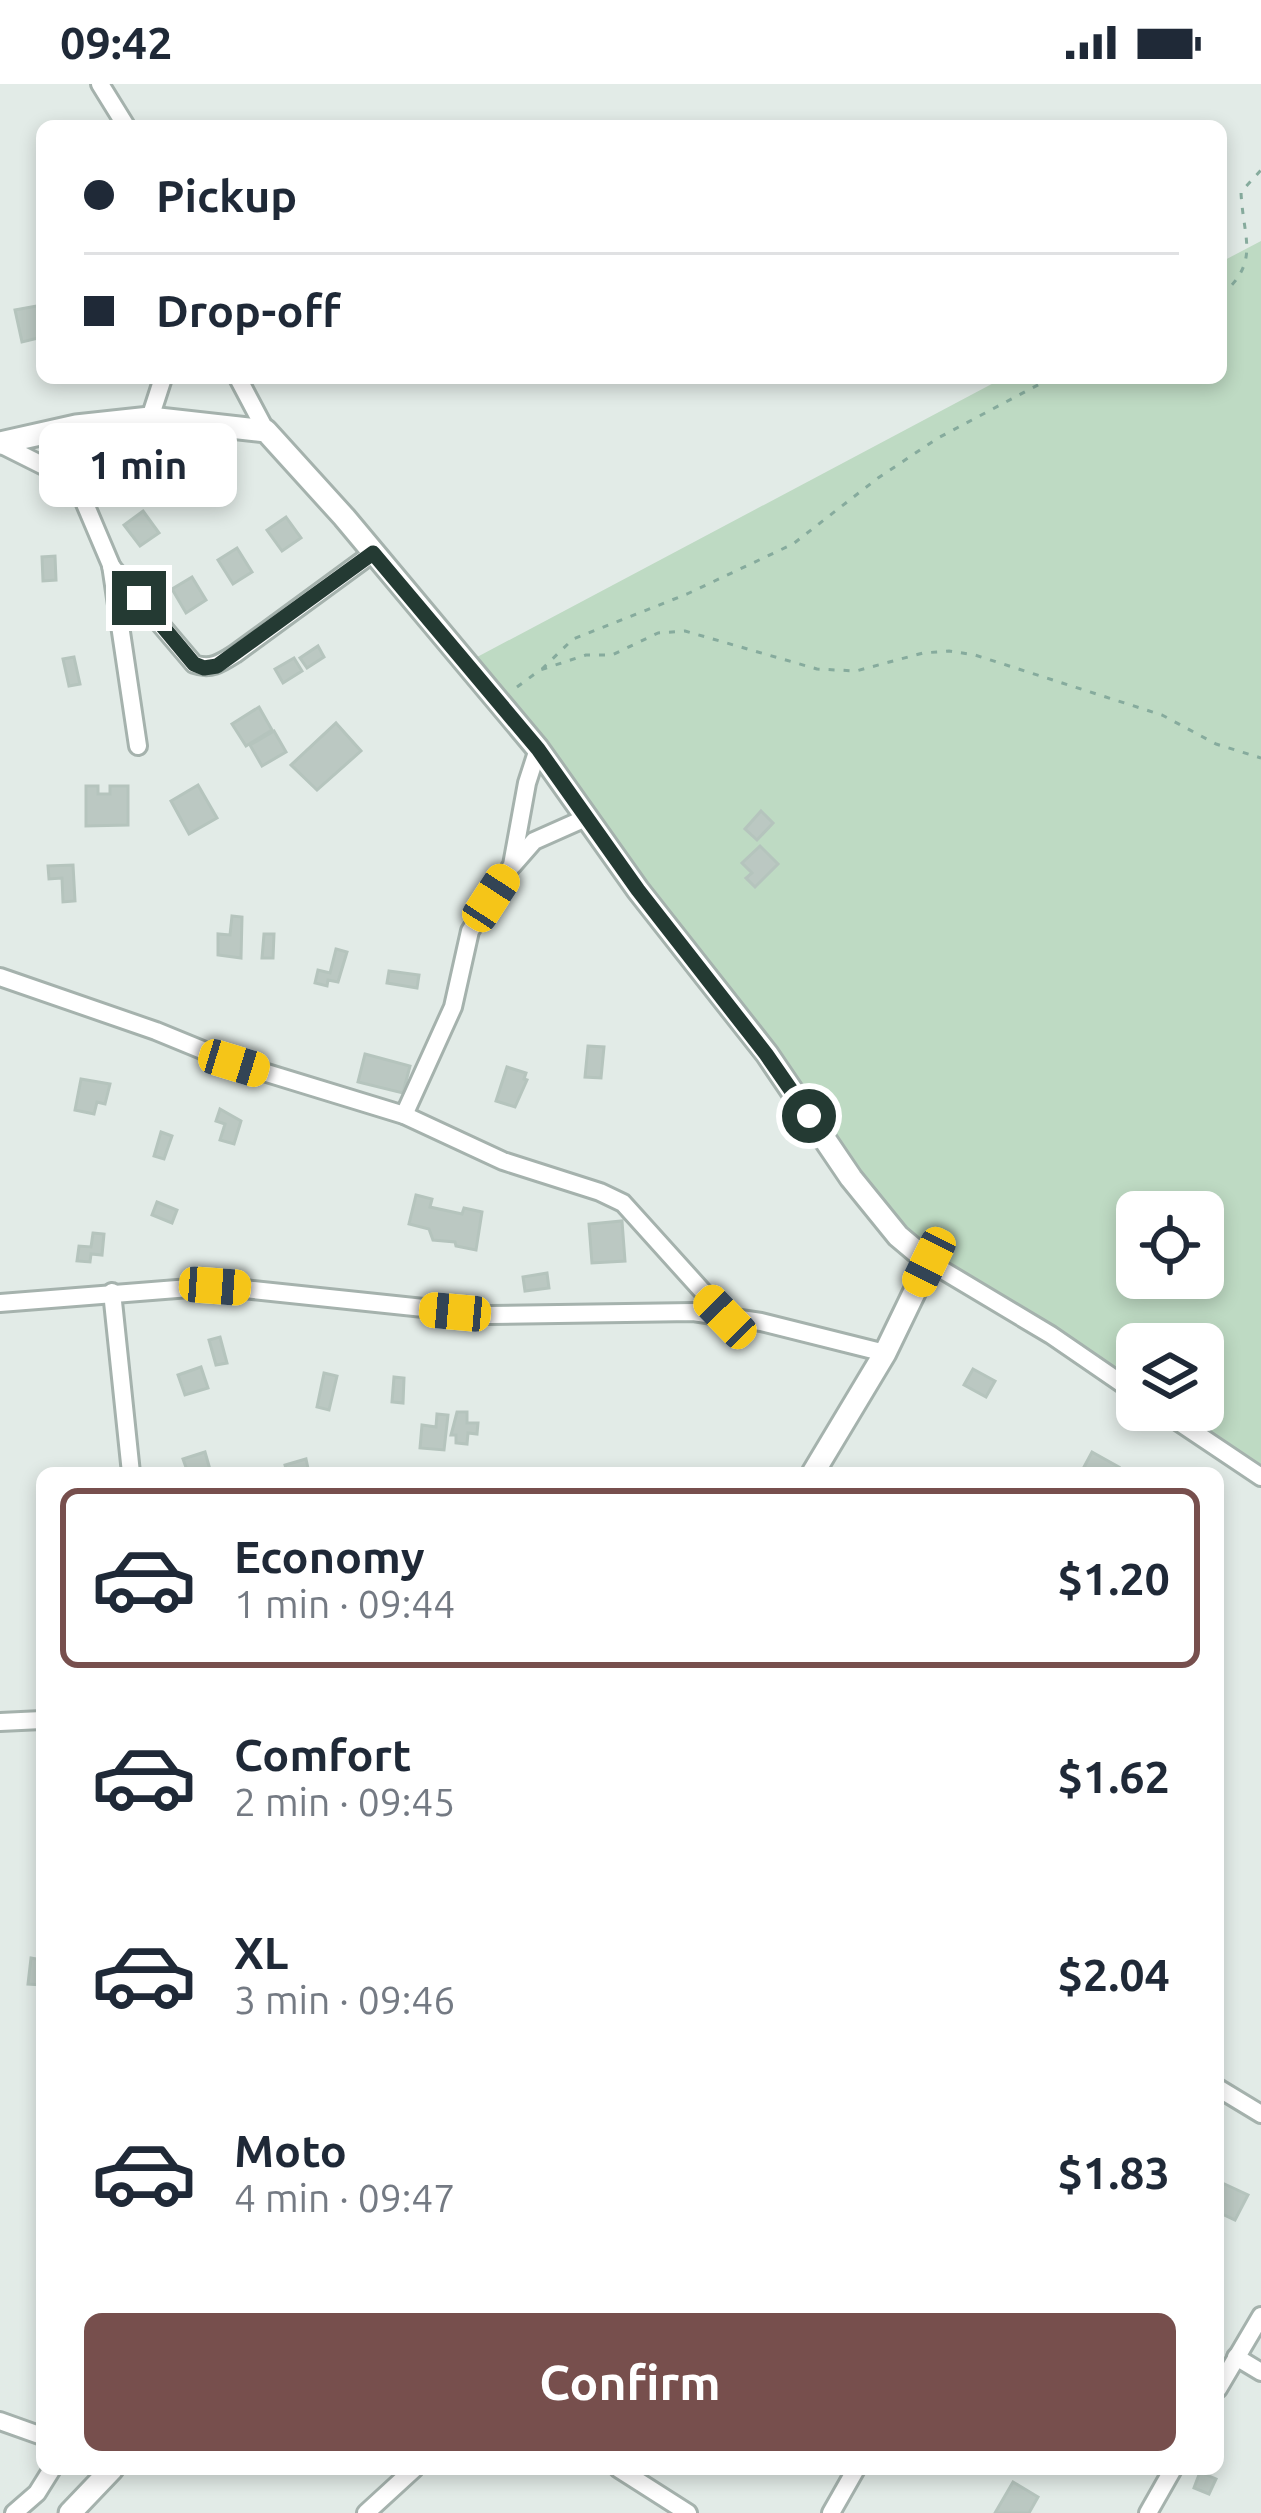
<!DOCTYPE html>
<html lang="en">
<head>
<meta charset="utf-8">
<style>
  :root { --surface:#fff; --page:#f2f2f3; --text:#1f2937; --muted:#747a83; --line:#e0e1e3; --accent:#774f4d }
  body { margin:0; font-family:Ubuntu,sans-serif; background:var(--page); color:var(--text); height:100vh; display:flex; flex-direction:column; font-size:45px; white-space:nowrap }
  * { box-sizing:border-box; margin:0 }
  p { font-size:39px; color:var(--muted) }
  .icon { flex:none; width:66px; height:66px; fill:none; stroke:currentColor; stroke-width:2; stroke-linecap:round; stroke-linejoin:round }
  .map { position:relative; flex:1; overflow:hidden }
  .details { position:absolute; left:36px; top:1383px; width:1188px; height:1008px; display:flex; flex-direction:column; background:var(--surface); border-radius:18px; box-shadow:0 6px 18px #0003 }
  .details>* { flex:none }
  .banner { position:absolute; left:36px; top:36px; width:1191px; height:264px; border-radius:18px; box-shadow:0 6px 18px #0003; display:grid; align-content:center; height:264px; padding:0 48px; background:var(--surface) }
  .tools { position:absolute; left:1116px; top:1107px; display:grid; gap:24px }
  .tools a { display:grid; place-items:center; width:108px; height:108px; border-radius:18px; background:var(--surface); box-shadow:0 6px 18px #0003; font-size:60px }
  .end { position:absolute; width:54px; height:54px; margin:-27px; border:15px solid #243a33; background:#fff; box-shadow:0 0 0 6px #fff }
  .from { border-radius:50% }
  .bubble { position:absolute; height:84px; border-radius:18px; background:var(--surface); box-shadow:0 6px 18px #0003; font-size:39px; font-weight:600; line-height:84px; text-align:center }
  .car { position:absolute; width:36px; height:72px; margin:-36px -18px; border-radius:15px; box-shadow:0 0 9px 3px #0007; background:linear-gradient(#f5c518 24%,#345 0 40%,#f5c518 0 76%,#345 0 86%,#f5c518 0) }
  .banner b { display:flex; align-items:center; gap:42px; height:114px; font-size:45px }
  .banner b+b { border-top:3px solid var(--line) }
  .banner i { width:30px; height:30px; background:var(--text) }
  ul { padding:21px 0 0; list-style:none }
  li { display:flex; align-items:center; gap:36px; height:180px; margin:0 24px 18px; padding:0 24px; border:6px solid transparent; border-radius:18px }
  li div { flex:1 }
  li b { display:block; font-size:45px }
  li em { font-style:normal; font-weight:600 }
  li.on { border-color:var(--accent) }
  li>.icon { width:108px; height:108px; stroke-width:1.5 }
  .button { display:flex; gap:24px; margin-top:auto; padding:24px 48px }
  .button a { flex:1; height:138px; border-radius:18px; background:var(--accent); color:#fff; font-size:48px; font-weight:600; line-height:138px; text-align:center }
  .status { display:flex; justify-content:space-between; align-items:center; height:84px; padding:0 60px; background:var(--surface); direction:ltr }
  .status svg { height:33px; fill:currentColor }
  .map>svg:first-child { display:block }
  .green { fill:#bedac3; fill-rule:evenodd }
  .building { fill:#bbc8c2; stroke:#b5c4bd; stroke-width:3 }
  .lines { fill:none; stroke-linecap:round; stroke-linejoin:round }
  .minor-casing { stroke:#a5b2ad; stroke-width:22 }
  .tertiary-casing { stroke:#a5b2ad; stroke-width:27 }
  .path { stroke:#86ab9d; stroke-width:3; stroke-dasharray:6 9; stroke-linecap:butt }
  .minor { stroke:#fff; stroke-width:16 }
  .tertiary { stroke:#fff; stroke-width:21 }
  .route { stroke:#243a33; stroke-width:15 }
</style>
</head>
<body>
<div class="status"><b>09:42</b><svg viewBox="0 0 49 12"><path d="M0 12V9h3v3zM5 12V6h3v6zM10 12V3h3v9zM15 12V0h3v12zM26 1h20v11H26zM47 4h2v5h-2z"/></svg></div>
<div class="map">
<svg width="1261" height="2429" viewBox="0 0 1261 2429">
  <rect width="100%" height="100%" fill="#e2ebe7"/>
  <!-- green -->
  <path class="green" d="M1261 157V1393L1161 1326H1203V1260H1137V1310L929 1178 464 580 1003 294H1221V178ZM1137 1128H1203V1194H1137Z"/>
  <!-- building -->
  <g class="building">
    <polygon points="42,221 42,253 22,258 15,226"/>
    <polygon points="143,427 159,449 140,462 124,441"/>
    <polygon points="286,433 301,454 282,467 267,446"/>
    <polygon points="237,464 252,488 233,500 218,476"/>
    <polygon points="55,472 56,496 43,497 42,473"/>
    <polygon points="192,493 206,516 186,529 172,505"/>
    <polygon points="318,562 324,573 307,584 300,574"/>
    <polygon points="74,573 80,600 69,602 63,575"/>
    <polygon points="294,574 302,587 283,599 275,585"/>
    <polygon points="259,623 272,646 246,662 232,640"/>
    <polygon points="336,639 361,667 317,706 291,681"/>
    <polygon points="274,647 286,668 262,682 250,661"/>
    <polygon points="198,701 217,734 189,750 171,717"/>
    <polygon points="86,702 98,702 98,710 110,710 110,702 128,702 128,741 86,742"/>
    <polygon points="761,727 773,739 757,756 745,745"/>
    <polygon points="760,762 778,780 755,803 746,794 752,789 742,779"/>
    <polygon points="73,781 75,817 63,818 62,794 49,795 48,782"/>
    <polygon points="232,832 242,833 241,874 218,871 218,850 230,851"/>
    <polygon points="264,850 274,850 273,874 262,874"/>
    <polygon points="336,865 347,868 338,898 328,896 327,902 315,899 318,886 330,889"/>
    <polygon points="389,887 419,891 417,904 387,899"/>
    <polygon points="588,962 604,963 601,994 585,993"/>
    <polygon points="365,970 410,982 403,1009 358,998"/>
    <polygon points="507,983 526,989 524,995 527,996 515,1023 496,1017"/>
    <polygon points="81,995 110,1000 105,1020 97,1018 94,1030 75,1026"/>
    <polygon points="220,1025 241,1037 234,1060 220,1056 225,1040 216,1037"/>
    <polygon points="161,1048 172,1052 164,1075 154,1072"/>
    <polygon points="416,1111 432,1115 430,1123 462,1130 464,1124 482,1128 476,1166 456,1162 455,1158 433,1156 429,1145 409,1140"/>
    <polygon points="157,1118 177,1126 172,1139 152,1131"/>
    <polygon points="622,1137 625,1177 592,1179 589,1140"/>
    <polygon points="93,1149 104,1150 102,1171 91,1170 90,1178 77,1177 79,1162 91,1163"/>
    <polygon points="547,1189 549,1204 525,1207 523,1193"/>
    <polygon points="220,1253 227,1279 216,1281 209,1256"/>
    <polygon points="201,1283 208,1304 185,1311 178,1291"/>
    <polygon points="973,1285 995,1297 986,1313 964,1301"/>
    <polygon points="324,1289 337,1292 329,1326 317,1323"/>
    <polygon points="394,1293 404,1294 403,1319 392,1318"/>
    <polygon points="457,1328 467,1328 467,1339 478,1339 477,1350 468,1349 467,1360 456,1359 456,1351 451,1351"/>
    <polygon points="437,1330 448,1331 444,1366 420,1364 422,1341 436,1343"/>
    <polygon points="205,1368 211,1389 188,1389 183,1375"/>
    <polygon points="1092,1368 1119,1383 1116,1389 1094,1389 1084,1383"/>
    <polygon points="306,1375 309,1389 287,1389 285,1381"/>
    <polygon points="31,1874 42,1876 42,1901 28,1900"/>
    <polygon points="1218,2097 1248,2111 1235,2136 1218,2128"/>
    <polygon points="1200,2388 1216,2395 1209,2410 1194,2404"/>
    <polygon points="1013,2398 1038,2413 1029,2429 995,2429"/>
  </g>
  <g class="lines">
    <defs>
      <g id="minor">
        <polyline points="100,0 126,42"/>
        <polyline points="238,294 266,347"/>
        <polyline points="150,334 163,294"/>
        <polyline points="0,360 62,391 76,401 83,415 111,481 138,662"/>
        <path d="M111 482 194 580C211 586 221 579 235 570L373 469"/>
        <polyline points="513,781 534,757 588,733"/>
        <polyline points="0,893 156,947 234,979 404,1031 503,1077 600,1108 623,1119 724,1231"/>
        <polyline points="404,1031 453,923 470,847 512,781 527,699 538,665"/>
        <polyline points="929,1178 1051,1251 1137,1310"/>
        <polyline points="112,1208 131,1389"/>
        <polyline points="0,1219 215,1202 490,1231 693,1228 761,1238 885,1269"/>
        <polyline points="1161,1326 1261,1393"/>
        <polyline points="0,1638 42,1636"/>
        <polyline points="1218,2004 1261,2030"/>
        <polyline points="1236,2273 1261,2288"/>
        <polyline points="1218,2305 1261,2232"/>
        <polyline points="0,2337 42,2352"/>
        <polyline points="619,2385 688,2429"/>
        <polyline points="14,2429 37,2409 52,2385"/>
        <polyline points="366,2429 414,2385"/>
        <polyline points="831,2429 856,2385"/>
        <polyline points="1148,2429 1173,2385"/>
      </g>
      <g id="tertiary">
        <polyline points="0,359 76,342 150,334 266,347 344,433 538,665 638,806 767,970 851,1094 898,1152 929,1178 885,1269 813,1389"/>
        <polyline points="70,2429 112,2385"/>
      </g>
    </defs>
    <!-- minor casing -->
    <use href="#minor" class="minor-casing"/>
    <!-- tertiary casing -->
    <use href="#tertiary" class="tertiary-casing"/>
    <!-- path -->
    <g class="path">
      <path d="M1221 211C1261 178 1243 155 1241 108L1261 86"/>
      <polyline points="542,585 573,555 687,510 793,460 878,394 938,354 1051,294"/>
      <polyline points="517,603 540,586 586,571 612,571 658,549 685,547 817,585 856,587 923,569 949,567 975,571 1162,631 1216,660 1261,674"/>
    </g>
    <!-- minor -->
    <use href="#minor" class="minor"/>
    <!-- tertiary -->
    <use href="#tertiary" class="tertiary"/>
  </g>
  <g class="lines">
    <!-- route -->
    <polyline class="route" points="139,514 194,580 204,584 217,582 373,469 538,665 638,806 766,970 809,1032"/>
  </g>
</svg>
<div class="tools">
<a><svg class="icon" aria-label="locate" viewBox="0 0 24 24"><circle cx="12" cy="12" r="6"/><path d="M12 2v4M12 18v4M2 12h4M18 12h4"/></svg></a>
<a><svg class="icon" aria-label="layers" viewBox="0 0 24 24"><path d="M12 4l9 5-9 5-9-5zM3 14l9 5 9-5"/></svg></a>
</div>
<i class="end from" style="left:809px;top:1032px"></i>
<i class="end" style="left:139px;top:514px"></i>
<div class="bubble" style="left:39px;top:339px;width:198px">1 min</div>
<i class="car" style="left:491px;top:814px;rotate:33deg"></i>
<i class="car" style="left:234px;top:979px;rotate:107deg"></i>
<i class="car" style="left:929px;top:1178px;rotate:206deg"></i>
<i class="car" style="left:215px;top:1202px;rotate:94deg"></i>
<i class="car" style="left:455px;top:1228px;rotate:275deg"></i>
<i class="car" style="left:725px;top:1233px;rotate:316deg"></i>
<div class="banner">
<b><i class="from"></i>Pickup</b>
<b><i></i>Drop-off</b>
</div>
<section class="details">
<ul>
<li class="on"><svg class="icon" aria-label="car" viewBox="0 0 24 24"><path d="M5 17H2v-5l4-1 3-4h7l3 4 3 1v5h-3M9 17h6M6 11h13"/><circle cx="7" cy="17" r="2"/><circle cx="17" cy="17" r="2"/></svg><div><b>Economy</b><p>1 min · 09:44</p></div><em>$1.20</em></li>
<li><svg class="icon" aria-label="car" viewBox="0 0 24 24"><path d="M5 17H2v-5l4-1 3-4h7l3 4 3 1v5h-3M9 17h6M6 11h13"/><circle cx="7" cy="17" r="2"/><circle cx="17" cy="17" r="2"/></svg><div><b>Comfort</b><p>2 min · 09:45</p></div><em>$1.62</em></li>
<li><svg class="icon" aria-label="car" viewBox="0 0 24 24"><path d="M5 17H2v-5l4-1 3-4h7l3 4 3 1v5h-3M9 17h6M6 11h13"/><circle cx="7" cy="17" r="2"/><circle cx="17" cy="17" r="2"/></svg><div><b>XL</b><p>3 min · 09:46</p></div><em>$2.04</em></li>
<li><svg class="icon" aria-label="car" viewBox="0 0 24 24"><path d="M5 17H2v-5l4-1 3-4h7l3 4 3 1v5h-3M9 17h6M6 11h13"/><circle cx="7" cy="17" r="2"/><circle cx="17" cy="17" r="2"/></svg><div><b>Moto</b><p>4 min · 09:47</p></div><em>$1.83</em></li>
</ul>
<div class="button"><a>Confirm</a></div>
</section>
</div>
</body>
</html>
